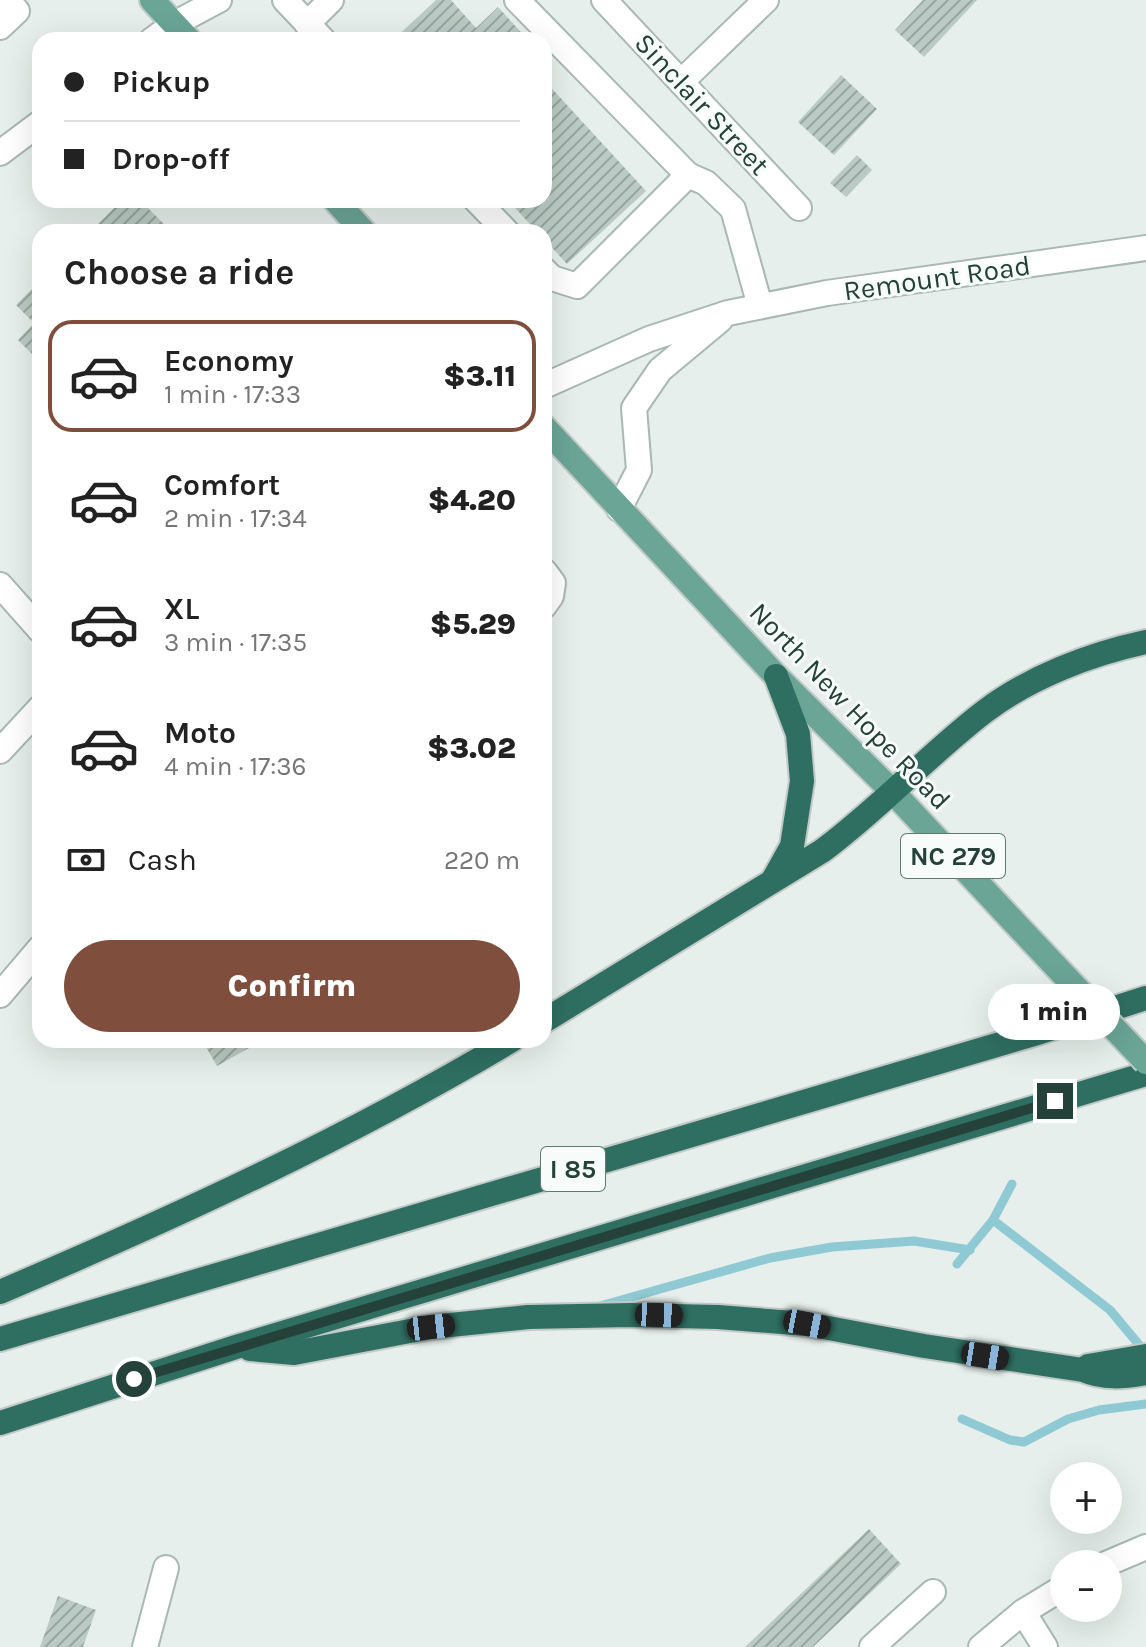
<!DOCTYPE html>
<html lang="en">
<head>
<meta charset="utf-8">
<style>
  :root { --surface:#fff; --page:#f6f6f6; --text:#222; --muted:#767676; --line:#e0e0e0; --accent:#804e3d }
  body { margin:0; font-family:Karla,sans-serif; background:var(--page); color:var(--text); height:100vh; display:flex; flex-direction:column; font-size:30px; white-space:nowrap }
  * { box-sizing:border-box; margin:0 }
  p { font-size:26px; color:var(--muted) }
  .icon { flex:none; width:44px; height:44px; fill:none; stroke:currentColor; stroke-width:2; stroke-linecap:round; stroke-linejoin:round }
  .map { position:relative; flex:1; overflow:hidden }
  .panel { position:absolute; left:32px; top:224px; width:520px; height:824px; display:flex; flex-direction:column; background:var(--surface); border-radius:24px; box-shadow:0 8px 32px #0002 }
  .panel>* { flex:none }
  .banner { position:absolute; left:32px; top:32px; width:520px; height:176px; border-radius:24px; box-shadow:0 8px 32px #0002; display:grid; align-content:center; height:176px; padding:0 32px; background:var(--surface) }
  .fabs { position:absolute; left:1050px; top:1462px; display:grid; gap:16px }
  .fabs a { display:grid; place-items:center; width:72px; height:72px; border-radius:50%; background:var(--surface); box-shadow:0 8px 32px #0002; font-size:40px }
  .end { position:absolute; width:36px; height:36px; margin:-18px; border:10px solid #24423a; background:#fff; box-shadow:0 0 0 4px #fff }
  .from { border-radius:50% }
  .bubble { position:absolute; height:56px; border-radius:28px; background:var(--surface); box-shadow:0 8px 32px #0002; font-size:26px; font-weight:800; line-height:56px; text-align:center }
  .car { position:absolute; width:24px; height:48px; margin:-24px -12px; border-radius:10px; box-shadow:0 0 6px 2px #0007; background:linear-gradient(#222 24%,#8ab4d8 0 40%,#222 0 76%,#8ab4d8 0 86%,#222 0) }
  .banner b { display:flex; align-items:center; gap:28px; height:76px; font-size:30px }
  .banner b+b { border-top:2px solid var(--line) }
  .banner i { width:20px; height:20px; background:var(--text) }
  ul { padding:0; list-style:none }
  li { display:flex; align-items:center; gap:24px; height:112px; margin:0 16px 12px; padding:0 16px; border:4px solid transparent; border-radius:24px }
  li div { flex:1 }
  li b { display:block; font-size:30px }
  li em { font-style:normal; font-weight:800 }
  li.current { border-color:var(--accent) }
  li>.icon { width:72px; height:72px; stroke-width:1.5 }
  h2 { padding:0 32px; font-size:36px; line-height:96px }
  .pay { display:flex; align-items:center; gap:20px; height:88px; padding:0 32px; font-size:30px }
  .pay p { margin-inline-start:auto }
  .action { display:flex; gap:16px; margin-top:auto; padding:16px 32px }
  .action a { flex:1; height:92px; border-radius:48px; background:var(--accent); color:#fff; font-size:32px; font-weight:800; line-height:92px; text-align:center }
  .map>svg:first-child { display:block }
  .lines { fill:none; stroke-linecap:round; stroke-linejoin:round }
  .stream { stroke:#8ec9d4; stroke-width:9 }
  .building { fill:url(#building-hatch) }
  .minor-casing { stroke:#a8b8b2; stroke-width:28 }
  .major-casing { stroke:#c2cac8; stroke-width:28 }
  .highway-casing { stroke:#c2cac8; stroke-width:28 }
  .minor { stroke:#fff; stroke-width:24 }
  .major { stroke:#6aa596; stroke-width:24 }
  .highway { stroke:#2f6f62; stroke-width:24 }
  .major-bridge-casing { stroke:#c2cac8; stroke-width:28; stroke-linecap:butt }
  .major-bridge { stroke:#6aa596; stroke-width:24 }
  .route { stroke:#24423a; stroke-width:10 }
  .labels { text-anchor:middle; dominant-baseline:central; stroke-width:6; stroke-linejoin:round; paint-order:stroke }
  .shield { fill:#f7fbf9; stroke:#637a73; stroke-width:2 }
  .shield-label { font-size:26px; font-weight:bold; fill:#24423a }
  .street-label { font-size:28px; fill:#24423a; stroke:#f7fbf9 }
</style>
</head>
<body>
<div class="map">
<svg width="1146" height="1647" viewBox="0 0 1146 1647">
  <defs>
    <pattern id="building-hatch" width="6" height="6" patternUnits="userSpaceOnUse" patternTransform="scale(2)"><rect width="6" height="6" fill="#bbcac4"/><path d="M-1 1l2-2M0 6l6-6M5 7l2-2" fill="none" stroke="#98a6a0"/></pattern>
  </defs>
  <rect width="100%" height="100%" fill="#e6efeb"/>
  <g class="lines">
    <!-- stream -->
    <g class="stream">
      <polyline points="993,1220 1110,1310 1146,1353"/>
      <polyline points="957,1264 993,1220 1012,1184"/>
      <polyline points="600,1306 770,1258 832,1247 914,1241 970,1250"/>
      <polyline points="962,1419 1010,1440 1024,1442 1068,1419 1099,1410 1146,1404"/>
    </g>
  </g>
  <!-- building -->
  <g class="building">
    <polygon points="436,0 451,0 476,28 498,7 528,40 393,40"/>
    <polygon points="923,0 977,0 924,57 895,30"/>
    <polygon points="841,75 877,109 834,155 798,122"/>
    <polygon points="544,80 646,191 567,264 544,239 544,232 537,232 508,200 544,200"/>
    <polygon points="857,155 872,170 846,197 830,183"/>
    <polygon points="122,200 140,200 172,232 90,232"/>
    <polygon points="40,281 40,362 18,340 34,323 16,305"/>
    <polygon points="202,1040 263,1040 217,1066"/>
    <polygon points="869,1529 901,1564 813,1647 745,1647"/>
    <polygon points="58,1596 96,1610 83,1647 40,1647"/>
  </g>
  <g class="lines">
    <defs>
      <g id="minor">
        <polyline points="285,0 323,40"/>
        <polyline points="517,0 688,175"/>
        <polyline points="604,0 799,208"/>
        <polyline points="307,24 331,0"/>
        <polyline points="0,27 17,11 7,0"/>
        <polyline points="152,40 174,24 219,0"/>
        <polyline points="681,82 766,0"/>
        <polyline points="0,153 40,123"/>
        <polyline points="476,200 507,232"/>
        <polyline points="544,270 552,278 577,286 688,175 706,183 733,209 760,306"/>
        <polyline points="544,386 649,339 728,313 827,293 1146,248"/>
        <polyline points="619,509 639,470 634,408 660,370 720,320"/>
        <polyline points="544,571 553,583 551,596 544,606"/>
        <polyline points="0,585 40,630"/>
        <polyline points="0,751 40,708"/>
        <polyline points="0,995 40,948"/>
        <polyline points="1106,1564 1146,1547"/>
        <polyline points="1023,1612 1045,1647"/>
        <polyline points="145,1647 166,1568"/>
        <polyline points="872,1647 933,1592"/>
        <polyline points="981,1647 1023,1612 1064,1587"/>
      </g>
      <g id="major">
        <polyline points="152,0 189,40"/>
        <polyline points="335,200 364,232"/>
        <polyline points="544,427 776,676 892,791 1013,921"/>
      </g>
      <g id="highway">
        <polyline points="773,880 792,846 802,781 798,734 776,676"/>
        <path d="M544 1021 822 851C879 809 928 755 984 712 1030 677 1090 654 1146 642"/>
        <path d="M0 1292C176 1217 348 1138 512 1040"/>
        <polyline points="0,1339 1034,1034 1146,998"/>
        <path d="M250 1349 294 1353 431 1327 528 1317 630 1315 718 1317 807 1324 924 1346 1083 1370C1104 1379 1123 1377 1146 1373"/>
        <polyline points="1088,1366 1146,1356"/>
        <polyline points="0,1423 236,1347 1146,1074"/>
      </g>
    </defs>
    <!-- minor casing -->
    <use href="#minor" class="minor-casing"/>
    <!-- major casing -->
    <use href="#major" class="major-casing"/>
    <!-- highway casing -->
    <use href="#highway" class="highway-casing"/>
    <!-- minor -->
    <use href="#minor" class="minor"/>
    <!-- major -->
    <use href="#major" class="major"/>
    <!-- highway -->
    <use href="#highway" class="highway"/>
    <defs>
      <polyline id="major-bridge" points="1013,921 1146,1062"/>
    </defs>
    <!-- major-bridge casing -->
    <use href="#major-bridge" class="major-bridge-casing"/>
    <!-- major-bridge -->
    <use href="#major-bridge" class="major-bridge"/>
  </g>
  <g class="lines">
    <!-- route -->
    <polyline class="route" points="134,1379 1055,1101"/>
  </g>
  <g class="labels">
    <!-- shield labels -->
    <g class="shield">
      <rect x="901" y="834" width="104" height="44" rx="6"/>
      <rect x="541" y="1147" width="64" height="44" rx="6"/>
    </g>
    <g class="shield-label">
      <text x="953" y="856">NC 279</text>
      <text x="573" y="1169">I 85</text>
    </g>
    <!-- street labels -->
    <g class="street-label">
      <text transform="translate(702 104) rotate(47)">Sinclair Street</text>
      <text transform="translate(937 278) rotate(-8)">Remount Road</text>
      <text transform="translate(850 706) rotate(46)">North New Hope Road</text>
    </g>
  </g>
</svg>
<div class="fabs">
<a>+</a>
<a>−</a>
</div>
<i class="end from" style="left:134px;top:1379px"></i>
<i class="end" style="left:1055px;top:1101px"></i>
<div class="bubble" style="left:988px;top:984px;width:132px">1 min</div>
<i class="car" style="left:659px;top:1315px;rotate:92deg"></i>
<i class="car" style="left:807px;top:1324px;rotate:101deg"></i>
<i class="car" style="left:431px;top:1327px;rotate:84deg"></i>
<i class="car" style="left:985px;top:1356px;rotate:99deg"></i>
<div class="banner">
<b><i class="from"></i>Pickup</b>
<b><i></i>Drop-off</b>
</div>
<section class="panel">
<h2>Choose a ride</h2>
<ul>
<li class="current"><svg class="icon" aria-label="car" viewBox="0 0 24 24"><path d="M5 17H2v-5l4-1 3-4h7l3 4 3 1v5h-3M9 17h6M6 11h13"/><circle cx="7" cy="17" r="2"/><circle cx="17" cy="17" r="2"/></svg><div><b>Economy</b><p>1 min · 17:33</p></div><em>$3.11</em></li>
<li><svg class="icon" aria-label="car" viewBox="0 0 24 24"><path d="M5 17H2v-5l4-1 3-4h7l3 4 3 1v5h-3M9 17h6M6 11h13"/><circle cx="7" cy="17" r="2"/><circle cx="17" cy="17" r="2"/></svg><div><b>Comfort</b><p>2 min · 17:34</p></div><em>$4.20</em></li>
<li><svg class="icon" aria-label="car" viewBox="0 0 24 24"><path d="M5 17H2v-5l4-1 3-4h7l3 4 3 1v5h-3M9 17h6M6 11h13"/><circle cx="7" cy="17" r="2"/><circle cx="17" cy="17" r="2"/></svg><div><b>XL</b><p>3 min · 17:35</p></div><em>$5.29</em></li>
<li><svg class="icon" aria-label="car" viewBox="0 0 24 24"><path d="M5 17H2v-5l4-1 3-4h7l3 4 3 1v5h-3M9 17h6M6 11h13"/><circle cx="7" cy="17" r="2"/><circle cx="17" cy="17" r="2"/></svg><div><b>Moto</b><p>4 min · 17:36</p></div><em>$3.02</em></li>
</ul>
<div class="pay"><svg class="icon" aria-label="cash" viewBox="0 0 24 24"><path d="M3 7h18v10H3z"/><circle cx="12" cy="12" r="2"/></svg>Cash<p>220 m</p></div>
<div class="action"><a>Confirm</a></div>
</section>
</div>
</body>
</html>
